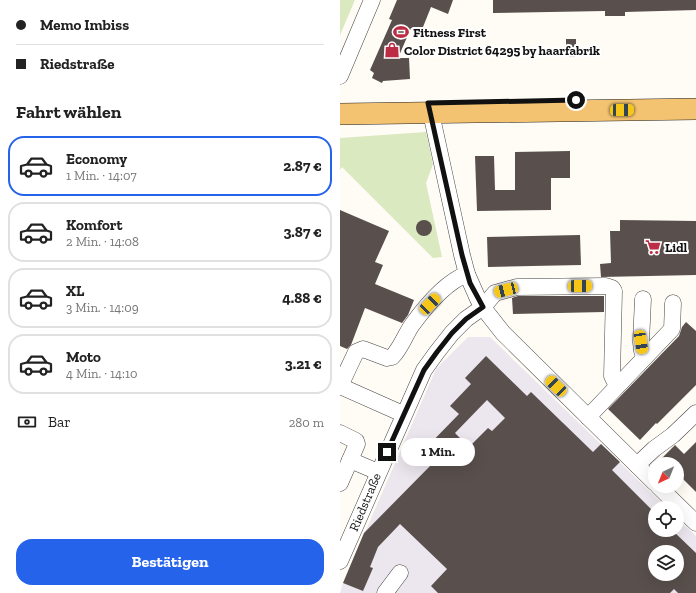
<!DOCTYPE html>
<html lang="de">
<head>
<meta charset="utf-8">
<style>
  :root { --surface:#fff; --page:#f2f2f2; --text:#222; --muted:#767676; --line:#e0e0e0; --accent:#2563eb }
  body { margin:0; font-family:"Zilla Slab",serif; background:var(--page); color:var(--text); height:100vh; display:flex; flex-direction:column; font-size:15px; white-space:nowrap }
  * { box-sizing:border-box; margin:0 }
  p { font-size:13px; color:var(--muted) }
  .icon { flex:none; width:22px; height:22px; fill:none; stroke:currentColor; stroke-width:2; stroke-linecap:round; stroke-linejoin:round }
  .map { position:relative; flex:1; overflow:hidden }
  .side { display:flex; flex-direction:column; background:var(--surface); width:340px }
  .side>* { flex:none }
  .top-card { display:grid; align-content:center; height:88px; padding:0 16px; background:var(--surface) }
  .needle { width:26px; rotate:223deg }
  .tools { position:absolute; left:308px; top:457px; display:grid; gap:8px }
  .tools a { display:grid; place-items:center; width:36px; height:36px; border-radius:50%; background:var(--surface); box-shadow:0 4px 16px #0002; font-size:20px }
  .end { position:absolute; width:18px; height:18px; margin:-9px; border:5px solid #111; background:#fff; box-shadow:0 0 0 2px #fff }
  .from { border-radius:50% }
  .bubble { position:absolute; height:28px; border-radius:14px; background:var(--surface); box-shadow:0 4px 16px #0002; font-size:13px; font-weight:800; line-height:28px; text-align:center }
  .car { position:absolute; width:12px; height:24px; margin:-12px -6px; border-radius:5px; box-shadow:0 0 3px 1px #0007; background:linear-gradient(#f5c518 24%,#345 0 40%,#f5c518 0 76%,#345 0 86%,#f5c518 0) }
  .top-card b { display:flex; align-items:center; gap:14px; height:38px; font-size:15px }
  .top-card b+b { border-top:1px solid var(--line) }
  .top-card i { width:10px; height:10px; background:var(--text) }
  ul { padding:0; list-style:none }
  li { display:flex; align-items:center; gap:12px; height:60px; margin:0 8px 6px; padding:0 8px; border:2px solid var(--line); border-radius:16px }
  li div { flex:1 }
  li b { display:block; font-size:15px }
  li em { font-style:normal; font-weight:800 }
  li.selected { border-color:var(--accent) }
  li>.icon { width:36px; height:36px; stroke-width:1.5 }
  h2 { padding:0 16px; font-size:18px; line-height:48px }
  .pay { display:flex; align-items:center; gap:10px; height:44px; padding:0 16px; font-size:15px }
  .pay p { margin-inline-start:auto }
  .primary-button { display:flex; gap:8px; margin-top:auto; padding:8px 16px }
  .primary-button a { flex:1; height:46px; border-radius:16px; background:var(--accent); color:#fff; font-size:16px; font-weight:800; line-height:46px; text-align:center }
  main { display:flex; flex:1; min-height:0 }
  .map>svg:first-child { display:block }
  .industrial { fill:#ece6ee; fill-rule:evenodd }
  .green { fill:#dae9bf }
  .building { fill:#59504d; fill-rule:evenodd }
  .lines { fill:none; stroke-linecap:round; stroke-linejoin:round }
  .minor-casing { stroke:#444; stroke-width:17 }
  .major-casing { stroke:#222; stroke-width:22 }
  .minor { stroke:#fff; stroke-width:16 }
  .major { stroke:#f3c371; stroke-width:21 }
  .route { stroke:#111; stroke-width:5 }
  .labels { text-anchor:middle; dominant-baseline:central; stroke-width:4; stroke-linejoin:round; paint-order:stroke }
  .poi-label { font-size:13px; font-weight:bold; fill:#111; stroke:#fff; text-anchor:start }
  .street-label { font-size:13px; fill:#111; stroke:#fff }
</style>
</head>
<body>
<main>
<section class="side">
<div class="top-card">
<b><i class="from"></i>Memo Imbiss</b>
<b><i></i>Riedstraße</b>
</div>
<h2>Fahrt wählen</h2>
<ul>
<li class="selected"><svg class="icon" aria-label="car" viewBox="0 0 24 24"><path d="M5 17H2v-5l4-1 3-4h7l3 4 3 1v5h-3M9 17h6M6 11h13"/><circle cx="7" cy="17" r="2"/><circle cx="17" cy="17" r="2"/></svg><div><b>Economy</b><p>1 Min. · 14:07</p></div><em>2.87 €</em></li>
<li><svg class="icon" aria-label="car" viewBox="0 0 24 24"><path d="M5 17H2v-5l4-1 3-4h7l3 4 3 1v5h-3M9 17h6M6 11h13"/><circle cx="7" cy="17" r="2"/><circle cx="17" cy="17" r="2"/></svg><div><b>Komfort</b><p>2 Min. · 14:08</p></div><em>3.87 €</em></li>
<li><svg class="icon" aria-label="car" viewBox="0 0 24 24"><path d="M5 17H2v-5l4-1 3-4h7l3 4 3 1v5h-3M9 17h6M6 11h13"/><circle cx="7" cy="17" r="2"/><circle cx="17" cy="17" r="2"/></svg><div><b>XL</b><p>3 Min. · 14:09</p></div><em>4.88 €</em></li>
<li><svg class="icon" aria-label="car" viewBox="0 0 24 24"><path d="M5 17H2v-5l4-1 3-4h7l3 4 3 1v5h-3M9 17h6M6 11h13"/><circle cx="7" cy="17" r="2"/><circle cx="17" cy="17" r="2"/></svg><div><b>Moto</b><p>4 Min. · 14:10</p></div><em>3.21 €</em></li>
</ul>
<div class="pay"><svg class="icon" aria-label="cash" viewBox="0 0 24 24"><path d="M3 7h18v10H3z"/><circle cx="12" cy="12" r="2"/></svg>Bar<p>280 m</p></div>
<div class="primary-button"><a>Bestätigen</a></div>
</section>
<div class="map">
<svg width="356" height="593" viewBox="0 0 356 593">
  <rect width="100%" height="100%" fill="#fffbf5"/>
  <!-- industrial -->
  <path class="industrial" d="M128 337H150L327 508H315V530H337V518L356 536V593H0L3 583 96 369ZM315 552H337V574H315Z"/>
  <!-- green -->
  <g class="green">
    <polygon points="0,0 15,0 0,35"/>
    <polygon points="86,132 93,164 86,183 102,257 93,258 2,167 0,170 0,138"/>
  </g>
  <!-- building -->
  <g class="building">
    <polygon points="57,0 113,0 108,14 91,7 81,32 71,28 58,58 69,58 70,79 43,81 42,83 32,78 34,73 30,70 52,20 49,19"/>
    <polygon points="153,0 356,0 356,10 285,12 285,16 265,16 265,11 153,13"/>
    <rect x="226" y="39" width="10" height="18"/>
    <polygon points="230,151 230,178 211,178 211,210 137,211 135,156 154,156 155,190 175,190 175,152"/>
    <polygon points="0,210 49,231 35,262 43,265 35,284 74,300 68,315 62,323 25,308 11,345 7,349 0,346"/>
    <circle cx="84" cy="228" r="8"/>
    <polygon points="280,220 356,221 356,275 261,277 260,264 271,263 270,231 280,231"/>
    <polygon points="240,235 241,265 148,267 147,237"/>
    <polygon points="178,296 264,296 264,312 173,314 172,298"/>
    <polygon points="346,322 356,331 356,385 317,424 316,423 300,440 268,409 339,336 342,327"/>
    <path d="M146 356 187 396 191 392 253 452 261 444 280 462 272 470 315 513V530H332L356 553V593H338L334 589 330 593H98L91 586 107 569 60 524 38 547 30 567 33 568 23 591 3 583 24 533 92 464 81 453 119 414 110 406 131 384 125 378ZM147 400 165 418 152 431 148 428 129 447 115 433ZM315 552H337V574H315Z"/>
    <polygon points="356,442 356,492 337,473 337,464 328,464 322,458 335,445 344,454"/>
  </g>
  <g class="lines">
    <defs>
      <g id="minor">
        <polyline points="0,76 32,0"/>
        <polyline points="91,113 122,255 127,274 138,299 148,314 163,333 315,483"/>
        <polyline points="303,299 301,342 302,351 306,355"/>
        <path d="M0 386 16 352 23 349 47 358 52 357C61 348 65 335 72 325 85 307 106 282 127 274"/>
        <polyline points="0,386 63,414"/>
        <polyline points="248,417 332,329 333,303"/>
        <polyline points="0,433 16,441 17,444 10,460 38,472"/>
        <polyline points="297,465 314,449 333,435 356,413"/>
        <polyline points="0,483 10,460"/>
        <polyline points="318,486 356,523"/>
        <polyline points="0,561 84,370 97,352 112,333 126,319 143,307 155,293 177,287 266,286 272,288 274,291 272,376 277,386"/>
        <polyline points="45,593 60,573"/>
      </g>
      <polyline id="major" points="0,114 356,109"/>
    </defs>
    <!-- minor casing -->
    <use href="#minor" class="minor-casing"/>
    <!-- major casing -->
    <use href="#major" class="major-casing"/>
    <!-- minor -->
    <use href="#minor" class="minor"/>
    <!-- major -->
    <use href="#major" class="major"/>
  </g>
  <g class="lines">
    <!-- route -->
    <polyline class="route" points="47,452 84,370 97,352 112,333 126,319 143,307 130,283 122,255 88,103 236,100"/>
  </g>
  <!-- icons -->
  <defs>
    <symbol id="stadium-bare" viewBox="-9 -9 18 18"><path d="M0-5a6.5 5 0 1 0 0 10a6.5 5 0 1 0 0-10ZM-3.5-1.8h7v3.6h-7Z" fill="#bc2d45" stroke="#fff" stroke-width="2.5" paint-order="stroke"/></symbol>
    <symbol id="shop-bare" viewBox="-9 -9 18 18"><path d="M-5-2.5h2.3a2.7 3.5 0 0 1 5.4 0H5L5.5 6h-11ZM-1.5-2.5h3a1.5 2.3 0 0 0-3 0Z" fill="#bc2d45" stroke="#fff" stroke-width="2.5" paint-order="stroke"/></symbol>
    <symbol id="supermarket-bare" viewBox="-9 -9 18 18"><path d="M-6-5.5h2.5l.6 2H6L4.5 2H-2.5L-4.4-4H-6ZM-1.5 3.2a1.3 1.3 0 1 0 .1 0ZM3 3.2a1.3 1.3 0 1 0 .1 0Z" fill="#bc2d45" stroke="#fff" stroke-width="2.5" paint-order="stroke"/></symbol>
  </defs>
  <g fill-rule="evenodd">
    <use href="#stadium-bare" x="50" y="21" width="22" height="22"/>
    <use href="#shop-bare" x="41" y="39" width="22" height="22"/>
    <use href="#supermarket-bare" x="302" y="236" width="22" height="22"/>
  </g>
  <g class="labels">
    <!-- poi labels -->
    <g class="poi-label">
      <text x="73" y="32">Fitness First</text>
      <text x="64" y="50">Color District 64295 by haarfabrik</text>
      <text x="325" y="247">Lidl</text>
    </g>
    <!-- street labels -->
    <g class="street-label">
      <text transform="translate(25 502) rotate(-67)">Riedstraße</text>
    </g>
  </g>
</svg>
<div class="tools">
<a><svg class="needle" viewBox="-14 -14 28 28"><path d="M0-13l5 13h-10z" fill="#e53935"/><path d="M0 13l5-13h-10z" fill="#767676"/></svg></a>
<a><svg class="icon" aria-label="locate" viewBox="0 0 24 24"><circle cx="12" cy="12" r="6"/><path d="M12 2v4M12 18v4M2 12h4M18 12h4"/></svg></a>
<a><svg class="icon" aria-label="layers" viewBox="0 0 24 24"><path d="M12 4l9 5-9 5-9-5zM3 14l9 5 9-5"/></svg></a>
</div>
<i class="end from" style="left:236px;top:100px"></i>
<i class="end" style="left:47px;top:452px"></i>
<div class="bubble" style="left:61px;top:438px;width:74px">1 Min.</div>
<i class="car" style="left:282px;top:110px;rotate:89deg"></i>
<i class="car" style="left:240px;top:286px;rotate:89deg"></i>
<i class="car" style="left:166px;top:290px;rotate:256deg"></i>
<i class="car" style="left:90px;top:304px;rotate:45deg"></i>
<i class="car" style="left:301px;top:342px;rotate:171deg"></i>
<i class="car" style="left:216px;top:386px;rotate:314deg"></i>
</div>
</main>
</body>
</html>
